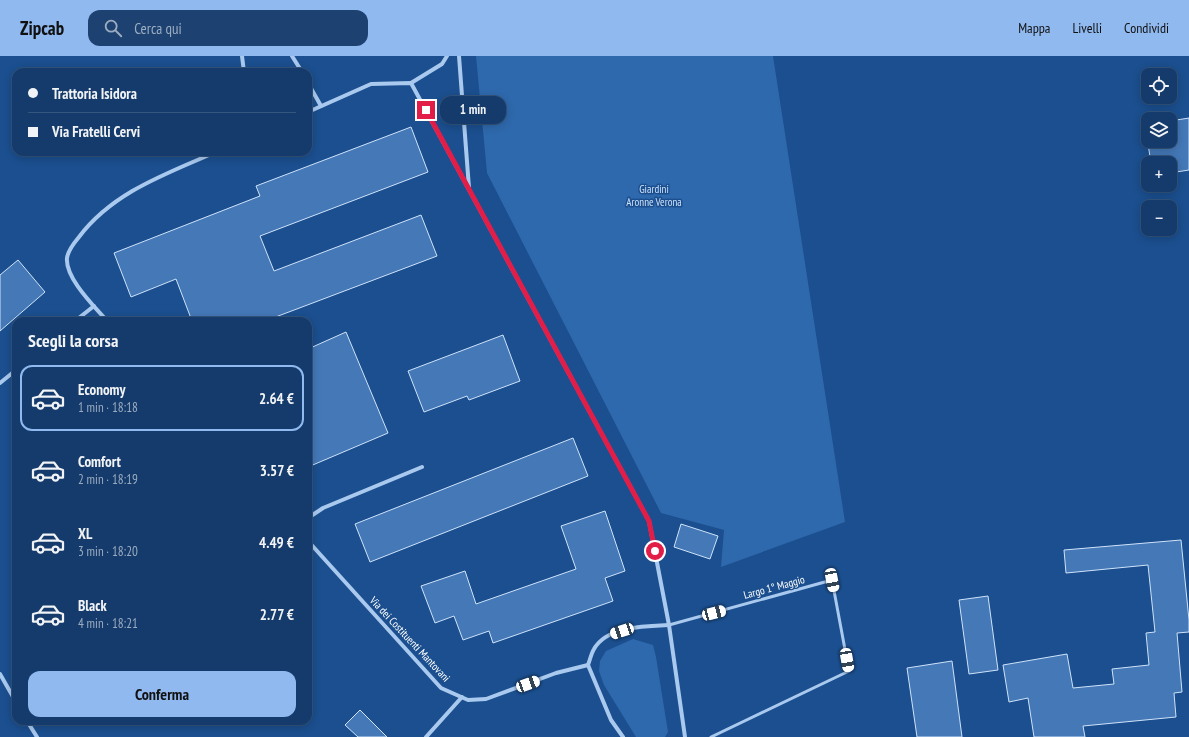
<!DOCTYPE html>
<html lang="it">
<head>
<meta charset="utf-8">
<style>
  :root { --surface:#143b6b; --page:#1d4271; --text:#f1f3f6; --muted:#9dadc1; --line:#33557e; --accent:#90b9f0 }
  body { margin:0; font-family:"PT Sans Narrow",sans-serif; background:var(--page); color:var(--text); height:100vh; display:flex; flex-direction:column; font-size:15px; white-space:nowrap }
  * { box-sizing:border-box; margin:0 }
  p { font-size:13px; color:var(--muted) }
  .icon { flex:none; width:22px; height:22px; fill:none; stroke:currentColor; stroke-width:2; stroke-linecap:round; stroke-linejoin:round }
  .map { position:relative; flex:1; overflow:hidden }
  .panel { position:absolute; left:12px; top:261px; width:300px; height:408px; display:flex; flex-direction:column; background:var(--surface); border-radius:12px; box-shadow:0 2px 10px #0003,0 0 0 1px var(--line) }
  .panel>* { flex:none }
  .guide { position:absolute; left:12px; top:12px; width:300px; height:88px; border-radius:12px; box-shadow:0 2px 10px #0003,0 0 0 1px var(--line); display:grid; align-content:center; height:88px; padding:0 16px; background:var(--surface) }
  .fabs { position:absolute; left:1141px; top:12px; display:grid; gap:8px }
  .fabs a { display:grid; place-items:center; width:36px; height:36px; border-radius:8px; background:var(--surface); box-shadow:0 2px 10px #0003,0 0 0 1px var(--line); font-size:20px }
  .end { position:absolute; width:18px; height:18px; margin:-9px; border:5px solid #e11d48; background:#fff; box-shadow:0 0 0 2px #fff }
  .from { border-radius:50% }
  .bubble { position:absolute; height:28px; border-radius:12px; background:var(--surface); box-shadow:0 2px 10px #0003,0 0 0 1px var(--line); font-size:13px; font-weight:700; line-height:28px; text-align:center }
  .car { position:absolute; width:12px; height:24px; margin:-12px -6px; border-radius:5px; box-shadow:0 0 3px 1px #0007; background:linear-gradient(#fff 24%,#345 0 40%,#fff 0 76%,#345 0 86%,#fff 0) }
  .guide b { display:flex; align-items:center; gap:14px; height:38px; font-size:15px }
  .guide b+b { border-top:1px solid var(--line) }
  .guide i { width:10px; height:10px; background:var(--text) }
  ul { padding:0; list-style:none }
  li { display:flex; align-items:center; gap:12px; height:66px; margin:0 8px 6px; padding:0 8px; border:2px solid transparent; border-radius:12px }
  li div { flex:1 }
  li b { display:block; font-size:15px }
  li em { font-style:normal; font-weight:700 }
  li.selected { border-color:var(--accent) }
  li>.icon { width:36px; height:36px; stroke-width:1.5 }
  h2 { padding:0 16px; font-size:18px; line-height:48px }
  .cta { display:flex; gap:8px; margin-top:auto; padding:8px 16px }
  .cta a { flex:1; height:46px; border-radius:12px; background:var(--accent); color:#111; font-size:16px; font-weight:700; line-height:46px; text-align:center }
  header { display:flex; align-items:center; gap:24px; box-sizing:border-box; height:56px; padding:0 20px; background:var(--accent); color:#111 }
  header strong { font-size:19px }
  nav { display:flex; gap:22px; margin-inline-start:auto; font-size:14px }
  .search { width:280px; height:36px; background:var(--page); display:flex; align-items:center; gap:10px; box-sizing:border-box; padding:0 14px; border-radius:12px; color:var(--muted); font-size:15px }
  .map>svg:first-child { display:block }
  .green { fill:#2e69ad }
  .building { fill:#4478b7; stroke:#cfe3fa }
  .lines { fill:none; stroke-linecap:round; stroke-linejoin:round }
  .lane { stroke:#a9c9ee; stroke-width:3 }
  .street { stroke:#a9c9ee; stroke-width:4 }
  .route { stroke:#e11d48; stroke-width:5 }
  .labels { text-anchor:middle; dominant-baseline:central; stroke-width:3; stroke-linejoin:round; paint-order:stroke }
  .park-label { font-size:11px; fill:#cfe3fa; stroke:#1b4f8f }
  .street-label { font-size:11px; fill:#fff; stroke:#1b4f8f }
</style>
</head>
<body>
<header>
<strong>Zipcab</strong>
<div class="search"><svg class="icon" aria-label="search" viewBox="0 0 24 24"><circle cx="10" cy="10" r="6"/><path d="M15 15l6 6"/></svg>Cerca qui</div>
<nav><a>Mappa</a><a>Livelli</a><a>Condividi</a></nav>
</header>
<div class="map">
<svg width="1189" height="681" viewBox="0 0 1189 681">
  <rect width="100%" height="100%" fill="#1b4f8f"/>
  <!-- green -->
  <g class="green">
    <polygon points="476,0 773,0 845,466 721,511 724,474 661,457 487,117"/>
    <polygon points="633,583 653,589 656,601 668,676 665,681 636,681 604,629 599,615 600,605 606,595"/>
  </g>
  <!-- building -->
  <g class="building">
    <polygon points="1189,62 1189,114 1170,117 1170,107 1151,107 1145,69 1148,68 1148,85 1170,85 1170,65"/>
    <polygon points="411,71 428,116 260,180 274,215 421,159 437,200 265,265 192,265 176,223 131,241 114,197 260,140 256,130"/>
    <polygon points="18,204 45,236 0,275 0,219"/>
    <polygon points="346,276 388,377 308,411 308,293"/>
    <polygon points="503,279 520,325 469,344 467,340 424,356 408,315"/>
    <polygon points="573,382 588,420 370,506 355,468"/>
    <polygon points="605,455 625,515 605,522 613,545 493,587 489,575 463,584 454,560 435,567 421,530 465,515 476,548 576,513 561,470"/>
    <polygon points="681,468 718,480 710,503 674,491"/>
    <polygon points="1181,484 1189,564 1189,576 1177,577 1182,636 1174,637 1176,661 1083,670 1085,681 1034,681 1028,642 1009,646 1003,609 1067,598 1073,632 1114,628 1112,613 1149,609 1146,577 1155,576 1148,509 1066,517 1064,494"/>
    <polygon points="988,540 998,614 969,618 959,544"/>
    <polygon points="952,605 962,681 917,681 907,612"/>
    <polygon points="360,654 387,681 358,681 345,669"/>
  </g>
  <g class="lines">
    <!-- lane -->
    <polyline class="lane" points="669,569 832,524 849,615 711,681"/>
    <!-- street -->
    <g class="street">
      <polyline points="242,0 244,16"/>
      <polyline points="292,0 302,16"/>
      <polyline points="459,0 469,132"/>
      <polyline points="308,27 321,50"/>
      <polyline points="411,27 442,8 447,0"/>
      <polyline points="308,56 371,28 411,27 649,465 669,569 685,681"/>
      <polyline points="75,265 94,250"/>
      <path d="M107 265C95 251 65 222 67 202 68 194 74 187 79 181 113 136 166 118 216 96"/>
      <polyline points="0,327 16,314"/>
      <polyline points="308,462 323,452 422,411"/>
      <polyline points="308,485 441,632 468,644 486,643 556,617 588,609"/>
      <polyline points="0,618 16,646"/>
      <polyline points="27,665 37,681"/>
      <polyline points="426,681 462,641"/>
      <path d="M623 681 611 664 588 609C590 604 591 598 594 593 607 570 646 570 669 569"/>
    </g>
  </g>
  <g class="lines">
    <!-- route -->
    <polyline class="route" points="426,54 649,465 655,495"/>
  </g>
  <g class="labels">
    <!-- park labels -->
    <g class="park-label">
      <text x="654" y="133">Giardini<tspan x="654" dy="13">Aronne Verona</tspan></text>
    </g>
    <!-- street labels -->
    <g class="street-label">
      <text transform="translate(774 531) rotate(-15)">Largo 1° Maggio</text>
      <text transform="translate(410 583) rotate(47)">Via dei Costituenti Mantovani</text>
    </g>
  </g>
</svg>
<div class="fabs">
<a><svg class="icon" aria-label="locate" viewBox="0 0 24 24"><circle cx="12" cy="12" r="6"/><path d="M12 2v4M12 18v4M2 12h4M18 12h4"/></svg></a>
<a><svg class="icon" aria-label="layers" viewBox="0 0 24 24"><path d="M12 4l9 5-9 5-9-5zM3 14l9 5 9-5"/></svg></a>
<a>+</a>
<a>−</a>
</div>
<i class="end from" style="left:655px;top:495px"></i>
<i class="end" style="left:426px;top:54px"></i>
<div class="bubble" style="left:440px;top:40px;width:66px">1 min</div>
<i class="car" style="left:832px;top:524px;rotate:169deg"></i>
<i class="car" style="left:714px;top:557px;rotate:75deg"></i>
<i class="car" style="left:622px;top:575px;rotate:252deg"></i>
<i class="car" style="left:847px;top:604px;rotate:170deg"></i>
<i class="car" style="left:528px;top:628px;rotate:70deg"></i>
<div class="guide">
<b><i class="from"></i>Trattoria Isidora</b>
<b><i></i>Via Fratelli Cervi</b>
</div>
<section class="panel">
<h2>Scegli la corsa</h2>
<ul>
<li class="selected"><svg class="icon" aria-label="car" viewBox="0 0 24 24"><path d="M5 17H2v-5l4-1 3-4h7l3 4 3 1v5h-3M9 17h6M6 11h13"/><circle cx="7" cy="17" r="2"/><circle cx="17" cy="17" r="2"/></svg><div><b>Economy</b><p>1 min · 18:18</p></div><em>2.64 €</em></li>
<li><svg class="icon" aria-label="car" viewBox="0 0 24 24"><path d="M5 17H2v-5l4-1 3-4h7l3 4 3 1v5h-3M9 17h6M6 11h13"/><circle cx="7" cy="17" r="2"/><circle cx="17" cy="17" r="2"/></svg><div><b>Comfort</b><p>2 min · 18:19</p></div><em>3.57 €</em></li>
<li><svg class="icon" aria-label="car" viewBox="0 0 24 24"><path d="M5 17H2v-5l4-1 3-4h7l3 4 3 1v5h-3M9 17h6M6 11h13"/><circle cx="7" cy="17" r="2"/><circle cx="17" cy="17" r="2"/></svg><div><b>XL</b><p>3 min · 18:20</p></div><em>4.49 €</em></li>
<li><svg class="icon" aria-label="car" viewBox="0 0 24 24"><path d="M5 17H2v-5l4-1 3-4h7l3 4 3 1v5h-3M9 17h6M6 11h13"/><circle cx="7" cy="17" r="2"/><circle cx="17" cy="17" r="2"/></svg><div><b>Black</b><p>4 min · 18:21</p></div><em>2.77 €</em></li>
</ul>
<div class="cta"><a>Conferma</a></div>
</section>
</div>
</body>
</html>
